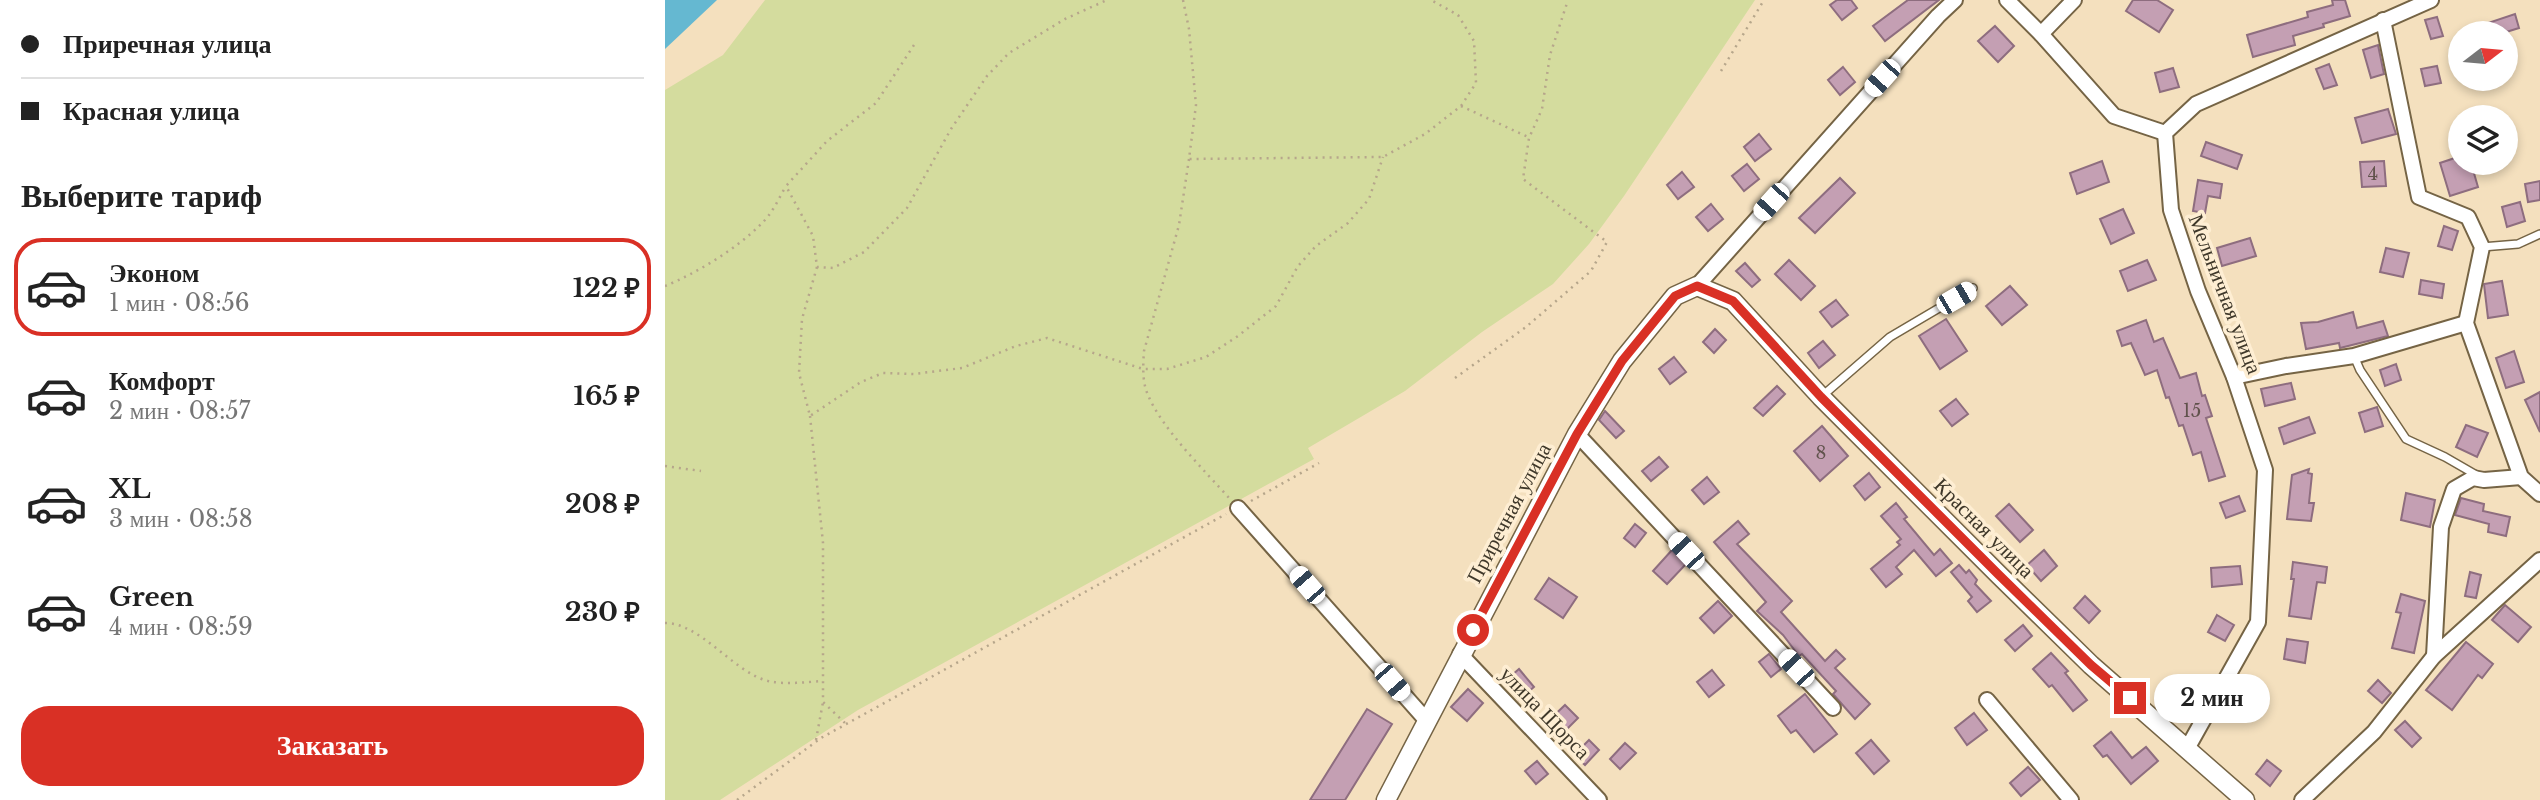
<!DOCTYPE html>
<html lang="ru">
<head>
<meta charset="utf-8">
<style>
  :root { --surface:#fff; --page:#f6f6f6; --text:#222; --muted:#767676; --line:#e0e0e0; --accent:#d93025 }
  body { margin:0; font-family:"Libre Baskerville",serif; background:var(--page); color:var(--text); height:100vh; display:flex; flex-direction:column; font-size:26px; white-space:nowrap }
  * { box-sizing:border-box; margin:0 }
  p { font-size:23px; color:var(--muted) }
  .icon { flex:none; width:38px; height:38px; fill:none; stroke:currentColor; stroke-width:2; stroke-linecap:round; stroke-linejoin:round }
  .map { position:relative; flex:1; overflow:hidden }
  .details { display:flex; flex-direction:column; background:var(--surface); width:665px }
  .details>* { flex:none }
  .banner { display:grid; align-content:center; height:154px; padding:0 21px; background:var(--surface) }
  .needle { width:46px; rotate:74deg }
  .controls { position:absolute; left:1783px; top:21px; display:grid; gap:14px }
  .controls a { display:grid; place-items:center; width:70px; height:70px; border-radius:50%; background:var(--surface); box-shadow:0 4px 10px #0003; font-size:35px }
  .end { position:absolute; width:32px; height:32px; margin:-16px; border:9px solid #d93025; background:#fff; box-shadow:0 0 0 4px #fff }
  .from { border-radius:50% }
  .bubble { position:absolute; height:49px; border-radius:24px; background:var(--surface); box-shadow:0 4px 10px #0003; font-size:23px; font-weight:700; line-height:49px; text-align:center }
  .car { position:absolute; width:21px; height:42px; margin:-21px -10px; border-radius:9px; box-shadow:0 0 5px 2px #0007; background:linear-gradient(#fff 24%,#345 0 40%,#fff 0 76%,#345 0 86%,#fff 0) }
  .banner b { display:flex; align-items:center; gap:24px; height:66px; font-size:26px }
  .banner b+b { border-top:2px solid var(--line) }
  .banner i { width:18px; height:18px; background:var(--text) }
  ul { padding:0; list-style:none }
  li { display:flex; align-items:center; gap:21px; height:98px; margin:0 14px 10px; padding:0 7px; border:4px solid transparent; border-radius:28px }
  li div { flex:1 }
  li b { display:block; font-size:26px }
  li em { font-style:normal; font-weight:700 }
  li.on { border-color:var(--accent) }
  li>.icon { width:63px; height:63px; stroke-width:1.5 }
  h2 { padding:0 21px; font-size:32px; line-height:84px }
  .button { display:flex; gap:14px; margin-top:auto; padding:14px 21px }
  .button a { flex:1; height:80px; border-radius:28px; background:var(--accent); color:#fff; font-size:28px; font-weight:700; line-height:80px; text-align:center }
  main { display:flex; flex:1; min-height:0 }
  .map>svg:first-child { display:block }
  .green { fill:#d4dc9e }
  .water { fill:#65b8d1 }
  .building { fill:#c49fb3; stroke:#8e6d7f; stroke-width:2 }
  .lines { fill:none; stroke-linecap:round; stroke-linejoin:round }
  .service-casing { stroke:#756445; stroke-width:10 }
  .minor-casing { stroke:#756445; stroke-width:18 }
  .tertiary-casing { stroke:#756445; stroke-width:21 }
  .path { stroke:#b6a68b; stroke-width:2.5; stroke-dasharray:2 5; stroke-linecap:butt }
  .service { stroke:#fff; stroke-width:7 }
  .minor { stroke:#fff; stroke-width:14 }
  .tertiary { stroke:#fff; stroke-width:18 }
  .route { stroke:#d93025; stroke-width:9 }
  .labels { text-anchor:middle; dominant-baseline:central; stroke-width:7; stroke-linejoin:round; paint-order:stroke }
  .number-label { font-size:18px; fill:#60524c }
  .street-label { font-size:21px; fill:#3f382a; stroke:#feeed3 }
</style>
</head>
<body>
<main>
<section class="details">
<div class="banner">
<b><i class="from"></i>Приречная улица</b>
<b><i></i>Красная улица</b>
</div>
<h2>Выберите тариф</h2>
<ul>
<li class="on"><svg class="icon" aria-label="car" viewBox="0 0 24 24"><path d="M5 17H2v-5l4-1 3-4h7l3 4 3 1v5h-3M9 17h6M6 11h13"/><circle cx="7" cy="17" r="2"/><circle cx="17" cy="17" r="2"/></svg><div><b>Эконом</b><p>1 мин · 08:56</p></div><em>122 ₽</em></li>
<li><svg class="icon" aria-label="car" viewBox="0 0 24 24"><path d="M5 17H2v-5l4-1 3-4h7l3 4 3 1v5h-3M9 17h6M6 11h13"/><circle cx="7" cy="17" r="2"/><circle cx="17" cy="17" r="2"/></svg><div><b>Комфорт</b><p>2 мин · 08:57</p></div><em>165 ₽</em></li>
<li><svg class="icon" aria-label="car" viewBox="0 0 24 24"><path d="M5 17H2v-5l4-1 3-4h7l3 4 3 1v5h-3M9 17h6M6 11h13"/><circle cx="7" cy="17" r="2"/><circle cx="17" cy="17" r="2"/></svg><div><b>XL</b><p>3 мин · 08:58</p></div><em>208 ₽</em></li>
<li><svg class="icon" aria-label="car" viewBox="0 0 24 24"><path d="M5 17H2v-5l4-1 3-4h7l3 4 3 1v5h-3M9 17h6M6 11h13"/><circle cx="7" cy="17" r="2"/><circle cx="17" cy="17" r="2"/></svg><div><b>Green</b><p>4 мин · 08:59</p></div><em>230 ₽</em></li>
</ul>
<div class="button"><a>Заказать</a></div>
</section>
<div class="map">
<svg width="1875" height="800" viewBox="0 0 1875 800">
  <rect width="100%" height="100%" fill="#f4e0be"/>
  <!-- green -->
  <polygon class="green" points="100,0 1090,0 959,196 924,244 888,284 817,332 740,391 643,448 649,459 193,710 55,800 0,800 0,90 58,55"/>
  <!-- water -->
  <polygon class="water" points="0,0 52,0 0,49"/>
  <!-- building -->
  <g class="building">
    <polygon points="1172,0 1186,0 1192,8 1177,20 1165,5"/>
    <polygon points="1243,0 1274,0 1220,41 1208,26"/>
    <polygon points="1468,0 1492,0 1508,10 1494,32 1461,11"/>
    <polygon points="1667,0 1680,0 1685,16 1658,24 1659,27 1628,36 1630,45 1588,57 1582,35 1643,17 1642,12 1668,5"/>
    <polygon points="1850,14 1854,28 1838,33 1800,33 1799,31"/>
    <polygon points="1772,17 1778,36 1766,39 1760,20"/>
    <polygon points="1330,26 1349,46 1333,62 1313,41"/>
    <polygon points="1713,45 1719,74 1706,78 1698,50"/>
    <polygon points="1664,64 1672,85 1659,89 1651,69"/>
    <polygon points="1772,66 1776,83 1760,86 1756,69"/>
    <polygon points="1178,67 1190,82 1175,95 1163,80"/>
    <polygon points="1508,68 1514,87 1495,92 1490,73"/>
    <polygon points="1723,109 1731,134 1697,143 1690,118"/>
    <polygon points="1094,134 1106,149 1090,161 1079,147"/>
    <polygon points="1541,142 1577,155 1572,169 1536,156"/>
    <polygon points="1796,156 1796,163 1806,163 1813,187 1785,196 1775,163"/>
    <polygon points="1437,161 1444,182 1412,194 1405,173"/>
    <polygon points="1719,161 1721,186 1697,187 1695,162"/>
    <polygon points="1082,164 1094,179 1079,191 1067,176"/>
    <polygon points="1017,172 1029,187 1013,199 1002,185"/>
    <polygon points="1175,178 1190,193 1150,233 1134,218"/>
    <polygon points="1533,180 1557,184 1555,198 1543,196 1540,213 1528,211"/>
    <polygon points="1875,181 1875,200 1863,202 1860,184"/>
    <polygon points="1855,202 1860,221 1842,227 1837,207"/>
    <polygon points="1046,204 1058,219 1043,231 1031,217"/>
    <polygon points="1458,209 1469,233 1446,244 1435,219"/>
    <polygon points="1779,226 1793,231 1787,250 1773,246"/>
    <polygon points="1585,238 1591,256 1557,266 1552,248"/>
    <polygon points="1721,248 1744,253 1738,277 1715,272"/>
    <polygon points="1124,260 1150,286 1136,300 1110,274"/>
    <polygon points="1482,260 1491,280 1463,291 1455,271"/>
    <polygon points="1080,263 1095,280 1087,287 1071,271"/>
    <polygon points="1756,280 1779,284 1777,298 1754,294"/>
    <polygon points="1837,281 1843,315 1823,318 1819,284"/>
    <polygon points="1345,286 1362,305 1337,325 1321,306"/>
    <polygon points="1171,300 1183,315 1167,327 1155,312"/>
    <polygon points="1688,312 1692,328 1718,321 1723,336 1675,348 1674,343 1641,349 1636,323 1653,322"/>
    <polygon points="1281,319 1302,351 1275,369 1254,336"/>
    <polygon points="1481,320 1489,342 1498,338 1515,378 1531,373 1537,396 1540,395 1547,416 1541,418 1560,476 1544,481 1536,452 1528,455 1518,425 1514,426 1504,397 1501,398 1492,370 1480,375 1466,343 1457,346 1452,331"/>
    <polygon points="1050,329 1061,340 1049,353 1038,342"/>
    <polygon points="1158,341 1170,355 1154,368 1143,353"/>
    <polygon points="1849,351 1859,382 1841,388 1831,358"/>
    <polygon points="1009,357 1021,372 1005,384 994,369"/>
    <polygon points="1731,364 1736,380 1720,386 1715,370"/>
    <polygon points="1626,383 1630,399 1600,406 1596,389"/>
    <polygon points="1112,386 1120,394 1098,416 1089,408"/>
    <polygon points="1875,392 1875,432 1860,400"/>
    <polygon points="1291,399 1303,414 1287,426 1275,411"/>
    <polygon points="1712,407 1718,426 1700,432 1694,413"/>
    <polygon points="940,411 959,431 951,438 934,420"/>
    <polygon points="1644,417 1650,433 1619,444 1614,428"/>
    <polygon points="1801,425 1823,433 1812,457 1791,447"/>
    <polygon points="1157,426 1183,456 1155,481 1129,451"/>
    <polygon points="994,457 1003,467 986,481 977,471"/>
    <polygon points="1644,469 1643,473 1647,474 1644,503 1649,503 1646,521 1622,519 1627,475"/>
    <polygon points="1204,473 1215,487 1200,500 1189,486"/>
    <polygon points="1042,477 1054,492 1039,504 1027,490"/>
    <polygon points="1741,493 1770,500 1765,527 1736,520"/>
    <polygon points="1574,496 1580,511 1561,518 1555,503"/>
    <polygon points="1796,498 1819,504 1818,511 1845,517 1841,536 1823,532 1824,524 1790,515"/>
    <polygon points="1231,503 1242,517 1239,519 1269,555 1275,549 1287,563 1271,576 1249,550 1231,567 1237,574 1221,587 1206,569 1235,545 1232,542 1236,539 1216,516"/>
    <polygon points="1344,504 1368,530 1355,542 1331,516"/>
    <polygon points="1073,521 1084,534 1072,544 1127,601 1116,612 1160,661 1171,650 1180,659 1170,668 1205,704 1190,719 1168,694 1171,691 1137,654 1134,656 1118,635 1092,611 1101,602 1049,542"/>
    <polygon points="970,524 981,533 970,547 959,538"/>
    <polygon points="1007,550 1021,564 1002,584 988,571"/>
    <polygon points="1379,550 1392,566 1376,581 1362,565"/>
    <polygon points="1628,562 1662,567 1660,583 1652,582 1646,619 1624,616 1629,579 1626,579"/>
    <polygon points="1294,565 1301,573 1304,570 1312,580 1310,584 1326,601 1312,612 1303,601 1307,597 1286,572"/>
    <polygon points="1575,566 1577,584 1547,587 1546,568"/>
    <polygon points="1805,572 1816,575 1811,598 1800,596"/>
    <polygon points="884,578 912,597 898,618 870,599"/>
    <polygon points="1736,594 1760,601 1749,653 1727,648 1736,613 1731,612"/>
    <polygon points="1420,596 1435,611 1424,623 1409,608"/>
    <polygon points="1053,601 1067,616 1049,633 1035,618"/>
    <polygon points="1840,605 1866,627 1853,642 1827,620"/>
    <polygon points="1552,615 1569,625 1560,641 1543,632"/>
    <polygon points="1358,625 1367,636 1350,651 1340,640"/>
    <polygon points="1622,639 1643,642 1640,663 1619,659"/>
    <polygon points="1801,642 1828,664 1817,678 1813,675 1787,710 1761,690"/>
    <polygon points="1386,653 1403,671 1400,673 1422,700 1408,711 1387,685 1384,687 1368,669"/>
    <polygon points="1104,654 1116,669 1106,677 1094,662"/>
    <polygon points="854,669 869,687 854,700 839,682"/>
    <polygon points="1047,670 1059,685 1044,697 1032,682"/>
    <polygon points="1713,680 1726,693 1717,703 1703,691"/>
    <polygon points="1522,686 1534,694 1524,710 1512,701"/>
    <polygon points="803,689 818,703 802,721 786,707"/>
    <polygon points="1140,694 1172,734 1149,752 1131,730 1126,733 1113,716"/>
    <polygon points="900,705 913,718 892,739 879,725"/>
    <polygon points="702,709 727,724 680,800 645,800"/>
    <polygon points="1309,713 1322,730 1302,745 1290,728"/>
    <polygon points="1740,721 1756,738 1747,747 1730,730"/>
    <polygon points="1446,732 1467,758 1481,747 1493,761 1466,784 1442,755 1438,757 1429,746"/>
    <polygon points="924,740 934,750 920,765 909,755"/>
    <polygon points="1206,740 1224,761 1209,774 1191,753"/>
    <polygon points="960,743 971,753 955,769 945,759"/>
    <polygon points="1602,760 1616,771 1605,786 1591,774"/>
    <polygon points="872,761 883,774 871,784 860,771"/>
    <polygon points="1363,767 1375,780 1356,796 1345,783"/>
  </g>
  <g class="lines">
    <defs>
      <g id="service">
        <polyline points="1817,247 1853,244 1875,234"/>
        <polyline points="1689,356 1695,370 1741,439 1780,457 1813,476"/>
        <polyline points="1156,397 1225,337 1308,288"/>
      </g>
      <g id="minor">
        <polyline points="1342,0 1376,34 1449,116 1500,133"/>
        <polyline points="1718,20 1754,197 1803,217 1817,247 1801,323 1856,477 1875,494"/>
        <polyline points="1376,34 1409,0"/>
        <polyline points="1032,286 1273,16 1290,0"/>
        <polyline points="1569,377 1621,366 1689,356 1801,323"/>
        <polyline points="912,434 1168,708"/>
        <polyline points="573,508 762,721"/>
        <polyline points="795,654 934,800"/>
        <polyline points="1769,656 1776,527 1789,489 1808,478 1819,480 1856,477"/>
        <polyline points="1322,700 1406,800"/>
        <polyline points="1523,747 1593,622 1600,470 1569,377 1533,291 1506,210 1500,133 1531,104 1766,0"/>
        <polyline points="1637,800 1709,732 1769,656 1875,560"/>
      </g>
      <polyline id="tertiary" points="721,800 912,434 957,361 1010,296 1032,286 1068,301 1156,397 1334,575 1426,665 1580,800"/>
    </defs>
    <!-- service casing -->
    <use href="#service" class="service-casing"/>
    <!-- minor casing -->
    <use href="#minor" class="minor-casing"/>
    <!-- tertiary casing -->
    <use href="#tertiary" class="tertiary-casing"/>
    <!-- path -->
    <g class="path">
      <polyline points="518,0 524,29 531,105 524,159 718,157 760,134 796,106 811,83 809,41 793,15 766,0"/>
      <polyline points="249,45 211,103 162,141 121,186 148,236 152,267 168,268 199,252 242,208 286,129 322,76 344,53 400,19 442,0"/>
      <polyline points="1056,71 1099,0"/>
      <polyline points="796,106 863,137"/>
      <path d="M524 159 514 225 479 351C478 365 477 382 483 395 497 429 540 471 565 499"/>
      <polyline points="152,267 137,319 134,373 145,416 196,382 218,373 249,374 297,368 351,346 382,338 478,369 502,369 541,357 573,336 611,306 633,266 651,246 683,223 704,199 718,157"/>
      <path d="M0 286C32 273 73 248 97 223 107 214 114 198 121 186"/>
      <polyline points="790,378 861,327 926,271 942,242 858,179 864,138 877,109 885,55 903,0"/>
      <polyline points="145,416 158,543 158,702 181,724"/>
      <polyline points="0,466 36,471"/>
      <polyline points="586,501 654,463"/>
      <path d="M0 623C36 623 68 672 103 681 120 685 141 682 158 681"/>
      <polyline points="151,740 158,702"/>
      <polyline points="72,800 156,738 561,514"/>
    </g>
    <!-- service -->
    <use href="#service" class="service"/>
    <!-- minor -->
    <use href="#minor" class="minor"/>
    <!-- tertiary -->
    <use href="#tertiary" class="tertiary"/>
  </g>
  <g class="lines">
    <!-- route -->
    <polyline class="route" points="808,630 912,434 957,361 1010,296 1032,286 1068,301 1156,397 1334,575 1426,665 1465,698"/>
  </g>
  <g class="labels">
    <!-- number labels -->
    <g class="number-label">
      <text x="1708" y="174">4</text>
      <text x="1527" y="411">15</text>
      <text x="1156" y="453">8</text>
    </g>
    <!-- street labels -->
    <g class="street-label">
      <text transform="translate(1560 294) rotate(69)">Мельничная улица</text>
      <text transform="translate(844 513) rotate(-62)">Приречная улица</text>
      <text transform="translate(1319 528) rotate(45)">Красная улица</text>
      <text transform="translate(880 713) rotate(46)">улица Щорса</text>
    </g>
  </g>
</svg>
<div class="controls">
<a><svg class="needle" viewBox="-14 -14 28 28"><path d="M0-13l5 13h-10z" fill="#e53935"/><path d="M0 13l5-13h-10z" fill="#767676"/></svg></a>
<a><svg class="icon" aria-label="layers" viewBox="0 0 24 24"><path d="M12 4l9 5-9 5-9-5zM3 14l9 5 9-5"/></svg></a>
</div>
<i class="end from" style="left:808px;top:630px"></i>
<i class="end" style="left:1465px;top:698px"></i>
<div class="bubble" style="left:1489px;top:674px;width:116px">2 мин</div>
<i class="car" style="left:1217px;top:78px;rotate:222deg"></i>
<i class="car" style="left:1106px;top:202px;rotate:222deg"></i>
<i class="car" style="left:1291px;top:298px;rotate:60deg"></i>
<i class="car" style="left:1021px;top:551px;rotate:317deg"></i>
<i class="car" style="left:642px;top:585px;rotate:319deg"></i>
<i class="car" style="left:1131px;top:668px;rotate:317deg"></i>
<i class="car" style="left:727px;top:682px;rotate:139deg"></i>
</div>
</main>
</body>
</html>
